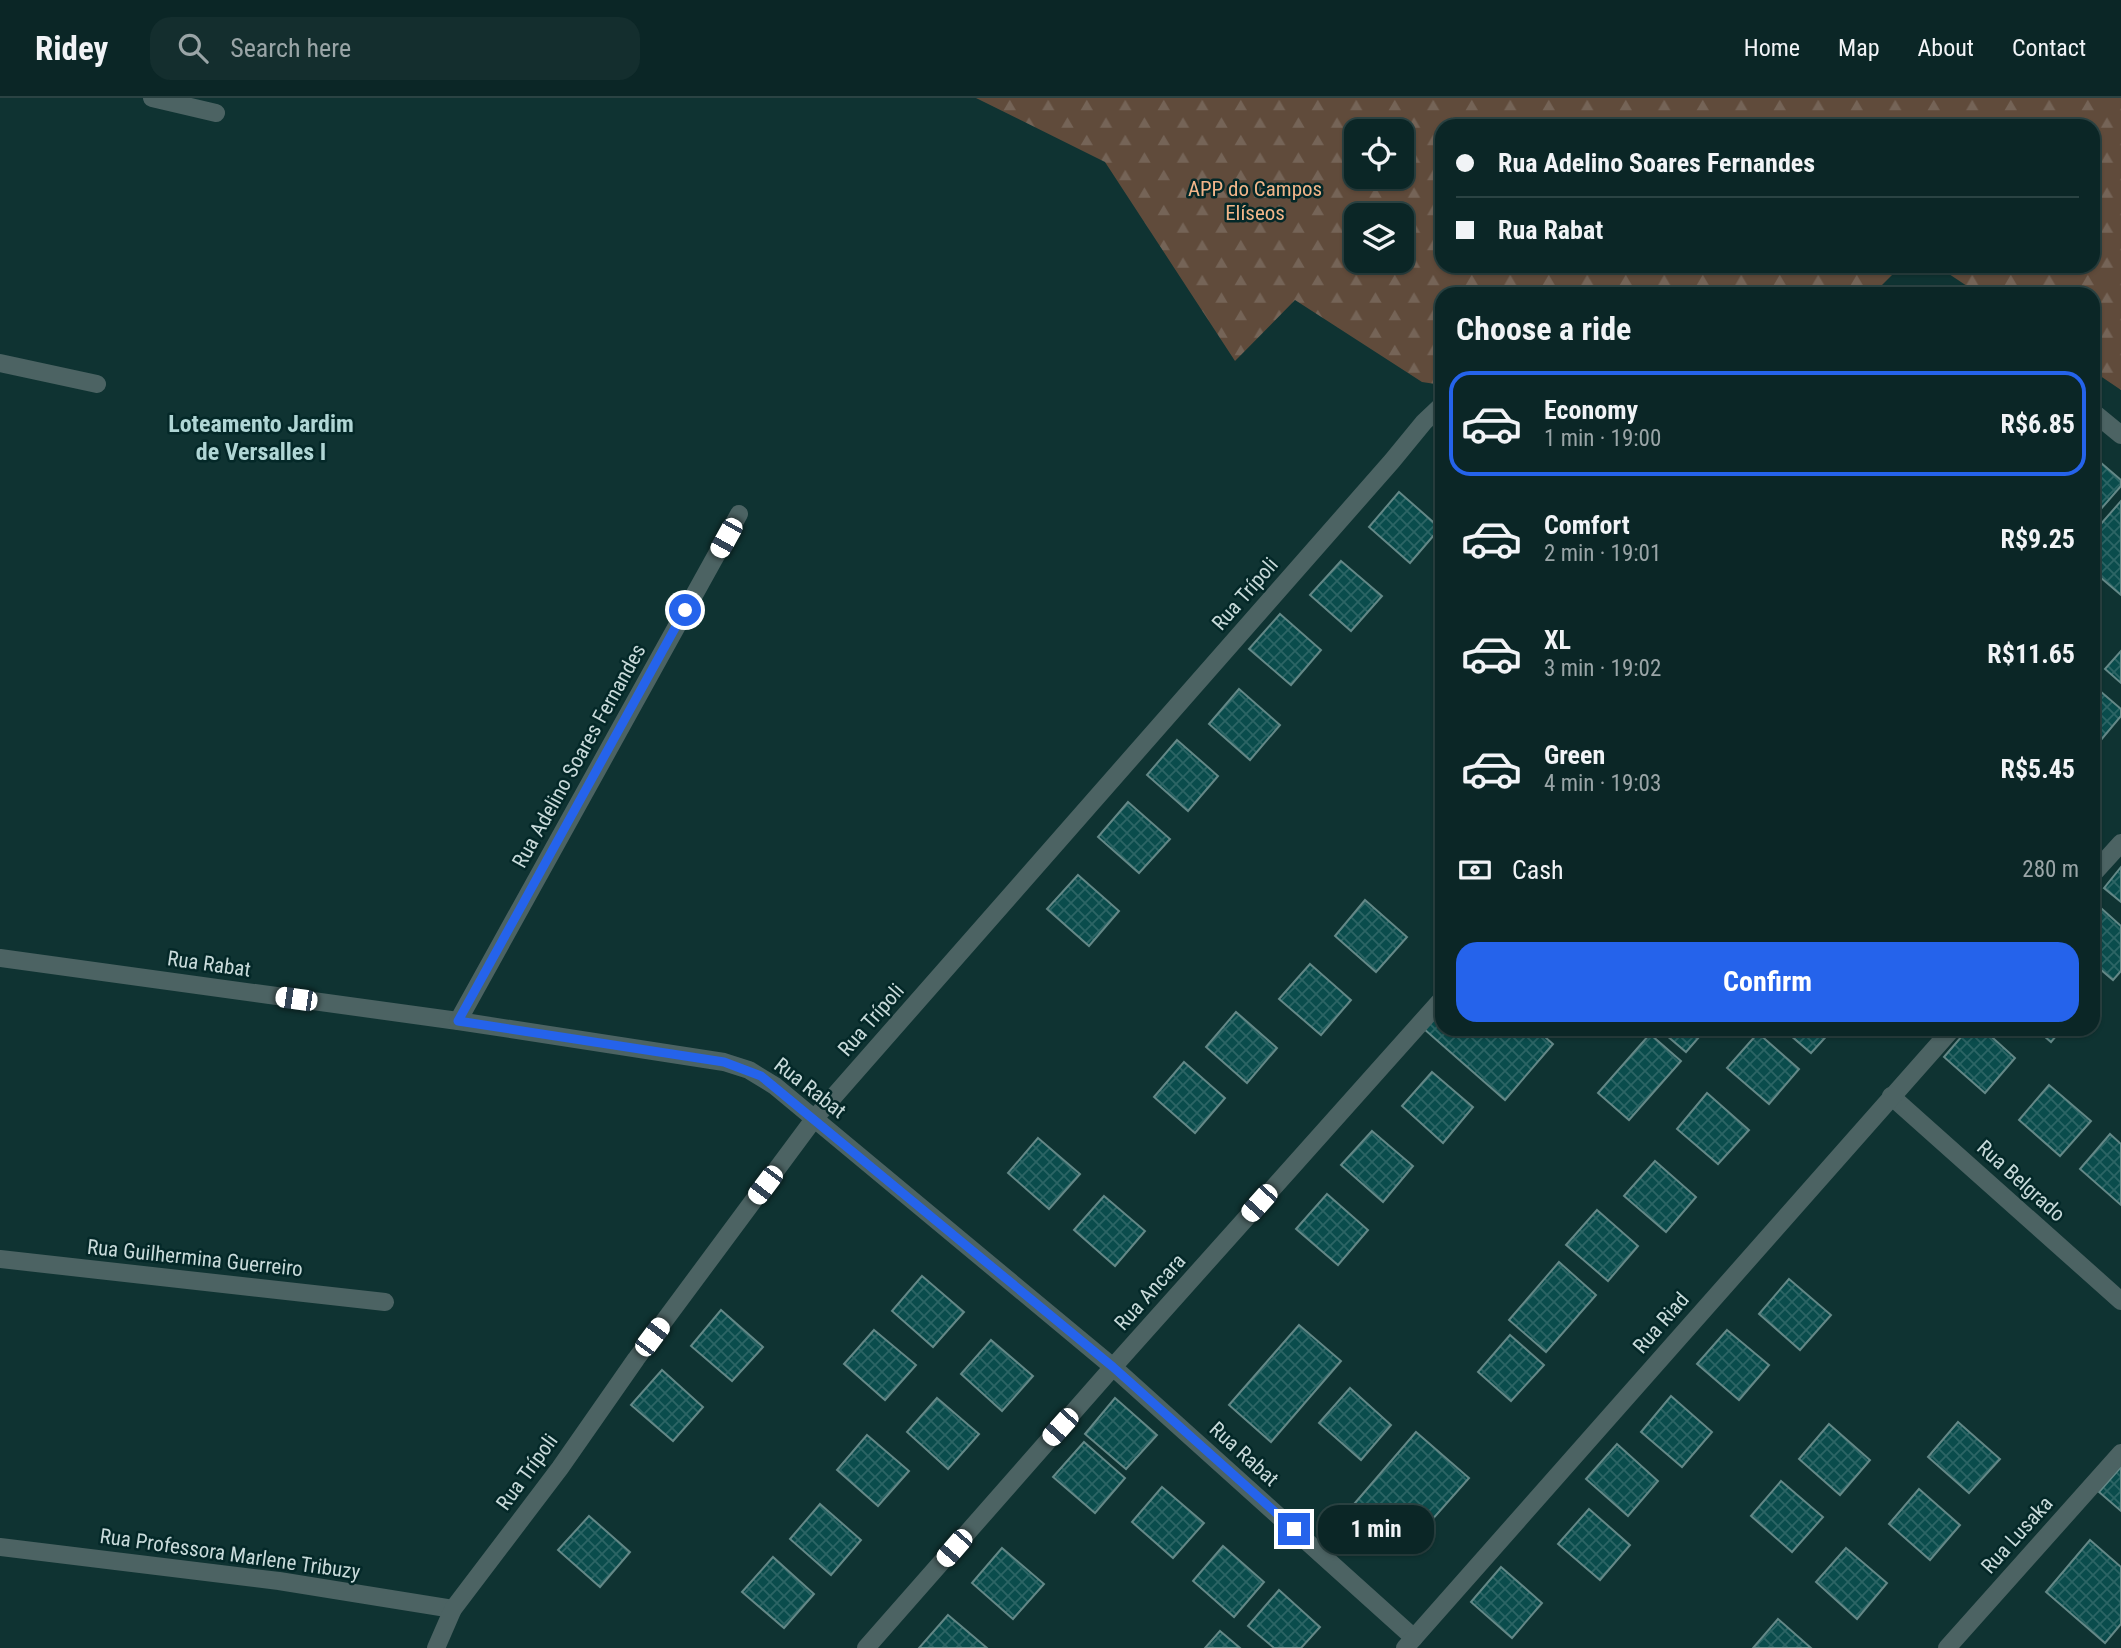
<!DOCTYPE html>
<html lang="en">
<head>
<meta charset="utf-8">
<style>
  :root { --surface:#0b2626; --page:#142e2e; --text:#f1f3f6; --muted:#9aa5a7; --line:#2b4343; --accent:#2563eb }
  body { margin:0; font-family:"Roboto Condensed",sans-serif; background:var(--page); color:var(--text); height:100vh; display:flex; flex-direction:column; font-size:26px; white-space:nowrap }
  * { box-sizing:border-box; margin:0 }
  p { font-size:23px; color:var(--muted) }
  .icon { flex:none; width:38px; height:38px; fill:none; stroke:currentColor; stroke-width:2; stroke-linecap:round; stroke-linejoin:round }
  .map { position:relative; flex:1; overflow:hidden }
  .drawer { position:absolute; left:1435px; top:189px; width:665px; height:749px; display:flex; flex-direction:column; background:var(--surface); border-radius:21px; box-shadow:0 2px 5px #0004,0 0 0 2px var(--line) }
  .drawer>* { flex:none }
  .hud { position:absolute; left:1435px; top:21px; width:665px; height:154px; border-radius:21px; box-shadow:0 2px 5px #0004,0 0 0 2px var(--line); display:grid; align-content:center; height:154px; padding:0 21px; background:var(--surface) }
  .tools { position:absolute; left:1344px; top:21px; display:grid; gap:14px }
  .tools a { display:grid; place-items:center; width:70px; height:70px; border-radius:14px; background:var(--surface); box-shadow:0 2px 5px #0004,0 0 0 2px var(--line); font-size:35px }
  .end { position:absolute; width:32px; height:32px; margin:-16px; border:9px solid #2563eb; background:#fff; box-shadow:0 0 0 4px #fff }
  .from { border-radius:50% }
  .bubble { position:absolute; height:49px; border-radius:21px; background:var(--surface); box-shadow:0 2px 5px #0004,0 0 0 2px var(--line); font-size:23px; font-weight:700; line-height:49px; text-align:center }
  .car { position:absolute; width:21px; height:42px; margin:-21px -10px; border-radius:9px; box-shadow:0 0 5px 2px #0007; background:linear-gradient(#fff 24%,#345 0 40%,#fff 0 76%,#345 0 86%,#fff 0) }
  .hud b { display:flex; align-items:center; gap:24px; height:66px; font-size:26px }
  .hud b+b { border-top:2px solid var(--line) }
  .hud i { width:18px; height:18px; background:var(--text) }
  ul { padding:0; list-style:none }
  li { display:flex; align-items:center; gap:21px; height:105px; margin:0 14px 10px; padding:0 7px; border:4px solid transparent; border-radius:21px }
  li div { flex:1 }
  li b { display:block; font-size:26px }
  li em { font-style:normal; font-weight:700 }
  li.current { border-color:var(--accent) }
  li>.icon { width:63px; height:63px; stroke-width:1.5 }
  h2 { padding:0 21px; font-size:32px; line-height:84px }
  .pay { display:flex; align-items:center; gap:18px; height:77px; padding:0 21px; font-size:26px }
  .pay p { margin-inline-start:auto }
  .button { display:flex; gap:14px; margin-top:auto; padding:14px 21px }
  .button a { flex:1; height:80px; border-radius:21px; background:var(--accent); color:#fff; font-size:28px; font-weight:700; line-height:80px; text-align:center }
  header { display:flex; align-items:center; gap:42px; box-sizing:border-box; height:98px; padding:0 35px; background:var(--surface); border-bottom:2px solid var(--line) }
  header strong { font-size:33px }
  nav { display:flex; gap:38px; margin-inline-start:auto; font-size:24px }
  .search { width:490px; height:63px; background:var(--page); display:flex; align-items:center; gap:18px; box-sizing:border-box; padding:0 24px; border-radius:21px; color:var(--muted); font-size:26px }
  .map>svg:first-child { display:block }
  .forest { fill:url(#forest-firs); fill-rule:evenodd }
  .building { fill:url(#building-cross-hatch); stroke:#648887; stroke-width:2 }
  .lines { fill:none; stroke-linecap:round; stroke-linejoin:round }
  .street { stroke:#4c6363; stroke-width:18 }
  .route { stroke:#2563eb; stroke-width:9 }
  .labels { text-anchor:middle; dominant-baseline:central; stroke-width:5; stroke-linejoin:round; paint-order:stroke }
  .park-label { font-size:21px; fill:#f2b68a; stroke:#042828 }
  .street-label { font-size:21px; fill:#c8dada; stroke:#042828 }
  .quarter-label { font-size:24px; font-weight:bold; fill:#b0d6d5; stroke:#042828 }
</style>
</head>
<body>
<header>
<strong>Ridey</strong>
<div class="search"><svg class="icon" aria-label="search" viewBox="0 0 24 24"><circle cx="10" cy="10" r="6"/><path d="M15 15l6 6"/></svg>Search here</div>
<nav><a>Home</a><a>Map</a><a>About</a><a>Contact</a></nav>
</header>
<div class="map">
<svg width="2121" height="1550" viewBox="0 0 2121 1550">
  <defs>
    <pattern id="forest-firs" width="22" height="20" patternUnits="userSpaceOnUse" patternTransform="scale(1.75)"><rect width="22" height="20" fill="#604b3b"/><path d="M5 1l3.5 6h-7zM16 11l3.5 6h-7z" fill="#756457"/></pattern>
    <pattern id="building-cross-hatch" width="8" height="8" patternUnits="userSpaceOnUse" patternTransform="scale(1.75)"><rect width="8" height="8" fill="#0a4c4c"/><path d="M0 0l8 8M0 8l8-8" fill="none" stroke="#2c6565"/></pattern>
  </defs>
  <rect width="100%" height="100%" fill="#0f3332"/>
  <!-- forest -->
  <path class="forest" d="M976 0H2121V292L2093 273V196H1979L1937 168H2093V28H1442V168H1901L1873 196H1442V287L1422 284 1295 202 1235 263 1105 64ZM1356 33H1402V79H1356ZM1356 117H1402V163H1356Z"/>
  <!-- building -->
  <g class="building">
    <polygon points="2093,358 2121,382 2121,388 2093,420"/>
    <polygon points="1399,394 1440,430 1410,465 1369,429"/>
    <polygon points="2121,403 2121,497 2093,473 2093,435"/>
    <polygon points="1341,463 1382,498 1351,533 1310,497"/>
    <polygon points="1280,516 1321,552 1291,587 1249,551"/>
    <polygon points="2121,553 2121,585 2105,571"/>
    <polygon points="2093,587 2121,611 2121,618 2095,649"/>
    <polygon points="1239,591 1280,627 1250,662 1209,626"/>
    <polygon points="1177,642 1218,678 1188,713 1147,677"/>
    <polygon points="1128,704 1170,741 1139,775 1098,739"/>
    <polygon points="2121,769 2121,804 2104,790"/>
    <polygon points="1078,777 1119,813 1089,848 1047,811"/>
    <polygon points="1365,802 1407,839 1376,874 1335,838"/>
    <polygon points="2102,811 2121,828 2121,873 2113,882 2093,865 2093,822"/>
    <polygon points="1310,866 1351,902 1321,937 1279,901"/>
    <polygon points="1442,910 1442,931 1536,931 1553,946 1505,1002 1424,931"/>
    <polygon points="1236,914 1277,950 1247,985 1206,949"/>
    <polygon points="1659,931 1706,931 1686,954"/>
    <polygon points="1783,931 1833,931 1811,955"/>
    <polygon points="1968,931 1983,931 2015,960 1985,995 1944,959"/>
    <polygon points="2036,931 2062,931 2051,944"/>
    <polygon points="1758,935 1799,971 1769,1006 1727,970"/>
    <polygon points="1650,936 1681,963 1629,1022 1598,995"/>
    <polygon points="1184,964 1225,1000 1195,1035 1154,999"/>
    <polygon points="1432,974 1473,1009 1443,1045 1402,1008"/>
    <polygon points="2049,987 2091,1023 2060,1058 2019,1022"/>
    <polygon points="1707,995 1749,1032 1718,1066 1677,1031"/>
    <polygon points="1372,1033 1413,1068 1383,1104 1341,1067"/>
    <polygon points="2110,1036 2121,1046 2121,1107 2080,1071"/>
    <polygon points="1038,1040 1080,1076 1049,1111 1008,1075"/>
    <polygon points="1655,1063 1696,1099 1666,1134 1624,1098"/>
    <polygon points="1327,1096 1368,1132 1338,1167 1296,1131"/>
    <polygon points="1104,1098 1145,1133 1115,1168 1074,1132"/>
    <polygon points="1597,1112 1638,1148 1608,1183 1566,1147"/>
    <polygon points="1559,1164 1596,1197 1546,1254 1509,1222"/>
    <polygon points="922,1178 964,1214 933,1249 892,1213"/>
    <polygon points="1789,1181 1831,1217 1800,1252 1759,1216"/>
    <polygon points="721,1212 763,1249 732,1283 691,1248"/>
    <polygon points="1299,1227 1341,1263 1271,1344 1229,1307"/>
    <polygon points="874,1232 916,1267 885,1302 844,1266"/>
    <polygon points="1727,1232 1769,1267 1739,1302 1697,1266"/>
    <polygon points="1510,1237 1544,1267 1511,1303 1478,1274"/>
    <polygon points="991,1242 1033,1278 1002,1313 961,1276"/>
    <polygon points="662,1272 703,1309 673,1343 631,1307"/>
    <polygon points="1350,1290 1391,1327 1361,1362 1319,1325"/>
    <polygon points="1671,1298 1712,1334 1682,1369 1641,1334"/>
    <polygon points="937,1300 979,1336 948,1371 907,1334"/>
    <polygon points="1115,1300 1157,1337 1126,1371 1085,1336"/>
    <polygon points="1958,1324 2000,1361 1969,1395 1928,1359"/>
    <polygon points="1829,1326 1870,1362 1840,1397 1799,1361"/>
    <polygon points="1416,1334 1469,1380 1407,1450 1355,1405"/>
    <polygon points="867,1337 909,1373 878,1408 837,1372"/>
    <polygon points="1084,1344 1125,1380 1095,1415 1053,1379"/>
    <polygon points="1617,1346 1658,1383 1628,1418 1586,1381"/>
    <polygon points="2121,1369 2121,1413 2099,1394"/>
    <polygon points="1781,1383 1823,1419 1792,1454 1751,1418"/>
    <polygon points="1162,1389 1204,1425 1173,1460 1132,1424"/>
    <polygon points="1919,1391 1960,1427 1930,1462 1889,1426"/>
    <polygon points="820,1406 861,1442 831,1477 790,1441"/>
    <polygon points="1589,1411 1630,1447 1600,1482 1558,1446"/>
    <polygon points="589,1418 630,1454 600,1489 558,1452"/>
    <polygon points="2090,1442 2121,1469 2121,1526 2105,1545 2046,1494"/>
    <polygon points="1223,1448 1264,1484 1234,1519 1193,1483"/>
    <polygon points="1002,1450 1044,1486 1013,1521 972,1485"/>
    <polygon points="1846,1450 1887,1485 1857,1521 1816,1484"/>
    <polygon points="773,1459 814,1496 784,1530 742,1494"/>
    <polygon points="1501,1469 1542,1505 1512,1540 1471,1504"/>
    <polygon points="1279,1492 1320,1529 1301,1550 1274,1550 1248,1528"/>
    <polygon points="948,1517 987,1550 919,1550"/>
    <polygon points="1778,1521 1811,1550 1753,1550"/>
    <polygon points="1220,1533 1240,1550 1205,1550"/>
  </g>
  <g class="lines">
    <!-- street -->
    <g class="street">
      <polyline points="152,0 216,15"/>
      <polyline points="0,265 97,286"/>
      <polyline points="2093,314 2121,337"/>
      <polyline points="2093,776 2121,745"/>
      <polyline points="0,860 458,923 724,964 749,972 775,988 1113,1269 1414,1540"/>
      <polyline points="458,923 739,416"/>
      <polyline points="1891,998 2121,1203"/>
      <polyline points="0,1161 385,1204"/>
      <polyline points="0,1449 279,1483 453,1511"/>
      <polyline points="436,1550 453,1511 560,1370 636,1261 814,1021 1392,363 1424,324 1442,307"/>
      <polyline points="866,1550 1113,1269 1442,901"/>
      <polyline points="1405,1550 1952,931"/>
      <polyline points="1947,1550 2121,1355"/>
    </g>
  </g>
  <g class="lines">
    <!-- route -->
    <polyline class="route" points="685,512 458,923 724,964 761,978 1113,1269 1294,1431"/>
  </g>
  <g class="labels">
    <!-- park labels -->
    <g class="park-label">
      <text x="1255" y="91">APP do Campos<tspan x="1255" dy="24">Elíseos</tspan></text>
    </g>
    <!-- street labels -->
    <g class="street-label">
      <text transform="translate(1245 496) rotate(-49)">Rua Trípoli</text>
      <text transform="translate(579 658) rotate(-61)">Rua Adelino Soares Fernandes</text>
      <text transform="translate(209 866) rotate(8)">Rua Rabat</text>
      <text transform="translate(871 922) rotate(-49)">Rua Trípoli</text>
      <text transform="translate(810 990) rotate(38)">Rua Rabat</text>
      <text transform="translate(2021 1083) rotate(42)">Rua Belgrado</text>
      <text transform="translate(195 1160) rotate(6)">Rua Guilhermina Guerreiro</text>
      <text transform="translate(1150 1194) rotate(-48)">Rua Ancara</text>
      <text transform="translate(1661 1225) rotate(-49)">Rua Riad</text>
      <text transform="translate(1244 1356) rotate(42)">Rua Rabat</text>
      <text transform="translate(527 1374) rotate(-54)">Rua Trípoli</text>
      <text transform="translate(2017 1437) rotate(-48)">Rua Lusaka</text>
      <text transform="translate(230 1456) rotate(8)">Rua Professora Marlene Tribuzy</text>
    </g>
    <!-- quarter labels -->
    <g class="quarter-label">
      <text x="261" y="326">Loteamento Jardim<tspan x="261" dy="28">de Versalles I</tspan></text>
    </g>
  </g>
</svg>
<div class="tools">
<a><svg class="icon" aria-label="locate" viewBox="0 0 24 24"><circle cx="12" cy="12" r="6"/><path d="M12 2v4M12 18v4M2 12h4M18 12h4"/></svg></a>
<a><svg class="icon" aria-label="layers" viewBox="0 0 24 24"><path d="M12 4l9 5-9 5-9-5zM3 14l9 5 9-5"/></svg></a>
</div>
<i class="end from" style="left:685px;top:512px"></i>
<i class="end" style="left:1294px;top:1431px"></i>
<div class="bubble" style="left:1318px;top:1407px;width:116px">1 min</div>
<i class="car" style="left:726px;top:440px;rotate:209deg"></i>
<i class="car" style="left:296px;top:901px;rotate:278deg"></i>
<i class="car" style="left:765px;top:1087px;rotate:217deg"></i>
<i class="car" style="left:1259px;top:1105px;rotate:222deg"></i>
<i class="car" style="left:652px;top:1239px;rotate:37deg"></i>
<i class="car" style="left:1060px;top:1329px;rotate:222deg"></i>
<i class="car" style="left:954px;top:1450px;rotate:221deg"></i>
<div class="hud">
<b><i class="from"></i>Rua Adelino Soares Fernandes</b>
<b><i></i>Rua Rabat</b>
</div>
<section class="drawer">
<h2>Choose a ride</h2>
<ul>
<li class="current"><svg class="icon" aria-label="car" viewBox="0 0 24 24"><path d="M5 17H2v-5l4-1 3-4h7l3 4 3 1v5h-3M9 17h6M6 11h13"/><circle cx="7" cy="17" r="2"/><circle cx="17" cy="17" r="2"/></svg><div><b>Economy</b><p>1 min · 19:00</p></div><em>R$6.85</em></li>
<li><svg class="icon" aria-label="car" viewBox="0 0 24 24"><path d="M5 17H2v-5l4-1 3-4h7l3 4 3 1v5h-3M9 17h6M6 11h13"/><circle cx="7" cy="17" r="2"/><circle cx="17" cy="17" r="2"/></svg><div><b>Comfort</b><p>2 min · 19:01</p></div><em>R$9.25</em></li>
<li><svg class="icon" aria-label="car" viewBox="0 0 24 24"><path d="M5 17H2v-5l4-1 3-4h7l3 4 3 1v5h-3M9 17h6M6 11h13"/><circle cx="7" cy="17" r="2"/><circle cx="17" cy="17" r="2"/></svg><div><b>XL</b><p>3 min · 19:02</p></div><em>R$11.65</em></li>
<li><svg class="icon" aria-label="car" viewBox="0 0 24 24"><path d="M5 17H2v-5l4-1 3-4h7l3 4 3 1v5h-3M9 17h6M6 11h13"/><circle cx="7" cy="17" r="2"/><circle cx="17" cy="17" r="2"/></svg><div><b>Green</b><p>4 min · 19:03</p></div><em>R$5.45</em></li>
</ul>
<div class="pay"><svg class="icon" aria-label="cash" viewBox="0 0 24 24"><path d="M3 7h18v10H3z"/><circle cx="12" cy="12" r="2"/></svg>Cash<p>280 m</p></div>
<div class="button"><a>Confirm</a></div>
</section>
</div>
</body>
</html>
